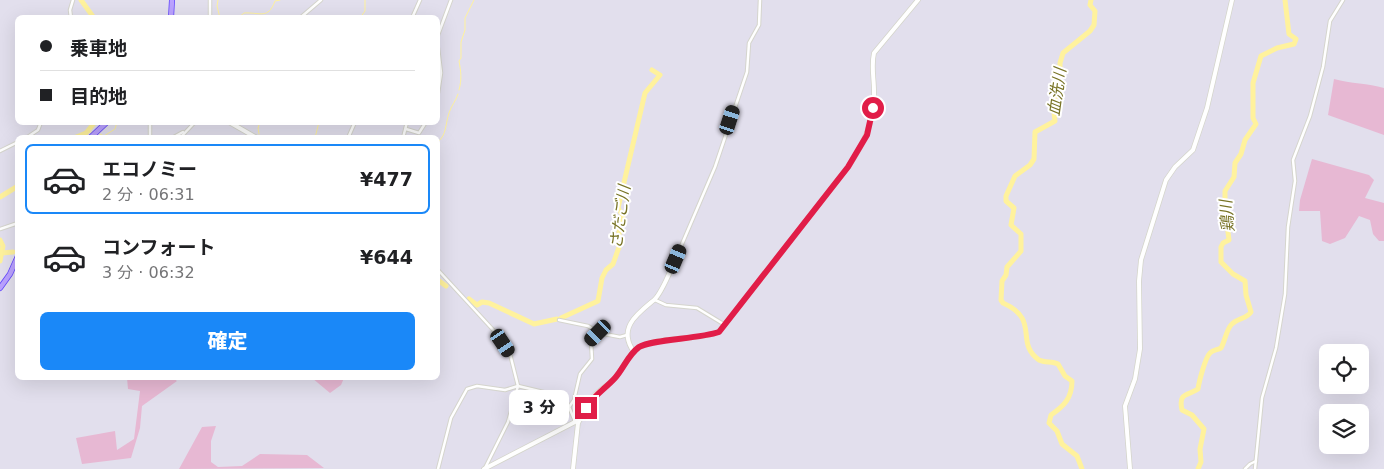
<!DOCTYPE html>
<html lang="ja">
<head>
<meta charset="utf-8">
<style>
  :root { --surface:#fff; --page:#f2f2f2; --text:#202124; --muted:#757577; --line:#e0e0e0; --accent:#1a88f8 }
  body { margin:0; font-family:"DejaVu Sans","Noto Sans JP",sans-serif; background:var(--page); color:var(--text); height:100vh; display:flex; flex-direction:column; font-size:19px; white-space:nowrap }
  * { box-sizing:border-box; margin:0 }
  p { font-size:16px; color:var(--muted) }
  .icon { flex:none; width:28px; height:28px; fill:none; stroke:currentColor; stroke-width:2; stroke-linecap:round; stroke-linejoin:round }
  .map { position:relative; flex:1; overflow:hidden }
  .side { position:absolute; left:15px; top:135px; width:425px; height:245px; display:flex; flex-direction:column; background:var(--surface); border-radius:8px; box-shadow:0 5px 20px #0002 }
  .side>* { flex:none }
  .top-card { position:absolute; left:15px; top:15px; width:425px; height:110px; border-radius:8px; box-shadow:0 5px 20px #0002; display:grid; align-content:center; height:110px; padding:0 25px; background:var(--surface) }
  .buttons { position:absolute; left:1319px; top:344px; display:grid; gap:10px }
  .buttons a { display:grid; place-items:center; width:50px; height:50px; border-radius:8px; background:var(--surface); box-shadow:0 5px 20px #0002; font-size:25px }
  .end { position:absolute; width:22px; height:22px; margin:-11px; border:6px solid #e11d48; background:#fff; box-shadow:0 0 0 2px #fff }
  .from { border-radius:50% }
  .bubble { position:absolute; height:35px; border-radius:8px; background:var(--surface); box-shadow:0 5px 20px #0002; font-size:16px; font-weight:800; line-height:35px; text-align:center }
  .car { position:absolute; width:15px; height:30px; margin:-15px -8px; border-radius:6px; box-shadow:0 0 4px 1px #0007; background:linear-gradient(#222 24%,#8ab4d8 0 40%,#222 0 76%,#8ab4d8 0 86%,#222 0) }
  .top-card b { display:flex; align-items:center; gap:18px; height:48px; font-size:19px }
  .top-card b+b { border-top:1px solid var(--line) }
  .top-card i { width:12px; height:12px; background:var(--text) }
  ul { padding:9px 0 0; list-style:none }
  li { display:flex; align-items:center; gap:15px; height:70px; margin:0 10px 8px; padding:0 15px; border:2px solid transparent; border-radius:8px }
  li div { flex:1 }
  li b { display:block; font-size:19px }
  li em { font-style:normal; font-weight:800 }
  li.current { border-color:var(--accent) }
  li>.icon { width:45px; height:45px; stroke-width:1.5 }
  .primary-button { display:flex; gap:10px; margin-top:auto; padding:10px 25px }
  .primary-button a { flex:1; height:58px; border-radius:8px; background:var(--accent); color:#fff; font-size:20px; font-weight:800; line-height:58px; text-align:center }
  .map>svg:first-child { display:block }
  .green { fill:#e7b8d3 }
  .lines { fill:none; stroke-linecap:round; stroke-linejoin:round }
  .stream { stroke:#fff29d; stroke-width:1 }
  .river { stroke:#fff29d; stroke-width:5 }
  .street-casing { stroke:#d5d5cd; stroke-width:4.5 }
  .secondary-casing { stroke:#d4d5ca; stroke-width:5.5 }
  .primary-casing { stroke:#6247fd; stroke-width:6 }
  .street { stroke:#fff; stroke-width:2.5 }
  .secondary { stroke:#fff; stroke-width:4 }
  .primary { stroke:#baa2ff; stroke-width:4.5 }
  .route { stroke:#e11d48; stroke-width:6 }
  .labels { text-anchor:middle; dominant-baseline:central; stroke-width:4; stroke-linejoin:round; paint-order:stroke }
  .water-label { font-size:16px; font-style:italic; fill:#787325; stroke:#fff }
</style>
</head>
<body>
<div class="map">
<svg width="1384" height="469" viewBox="0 0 1384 469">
  <rect width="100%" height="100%" fill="#e2dfed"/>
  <!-- green -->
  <g class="green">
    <path d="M1334 79C1351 84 1368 83 1384 88V135L1328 115Z"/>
    <polygon points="1312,159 1369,175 1374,180 1365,198 1384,203 1384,241 1379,241 1373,234 1370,220 1359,216 1345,238 1330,244 1322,241 1320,211 1299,211 1300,200"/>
    <polygon points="127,378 173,378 177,381 142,406 140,428 131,458 82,464 76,438 115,431 117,450 134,439 140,391 128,389"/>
    <polygon points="312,378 344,378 341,385 330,393"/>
    <polygon points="216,426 211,441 211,462 218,467 242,466 260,454 307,455 324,468 179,469 202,427"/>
  </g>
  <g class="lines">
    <!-- stream -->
    <g class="stream">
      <polyline points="218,0 217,6 220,18"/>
      <path d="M238 18 244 13C260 12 268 20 275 1L280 0"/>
      <polyline points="360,18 365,11 365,0"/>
      <path d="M459 90C462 79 461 72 459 61L461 58V42L465 30V18L474 0"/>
      <polyline points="86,133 92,132"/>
      <polyline points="100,134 104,136 115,129 117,122"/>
      <polyline points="259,134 258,128 260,122"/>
      <polyline points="315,138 319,122"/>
      <path d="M438 142C447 134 445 125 449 113 451 106 456 101 458 94"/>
    </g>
    <!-- river -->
    <g class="river">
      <polyline points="81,0 94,18"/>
      <polyline points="74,138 86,133 95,122"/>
      <polyline points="0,197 18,186"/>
      <polyline points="0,240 3,246 0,261"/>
      <polyline points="2,253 13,252"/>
      <polyline points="438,280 446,286"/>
      <polyline points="469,299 477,305 482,302 489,303 534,324 557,319"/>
      <polyline points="561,318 598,301 602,278 606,270 613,264 619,247 619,225 623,216 618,208 645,93 660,75 652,70"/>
      <path d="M1082 469 1077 456 1062 444 1057 431 1049 423 1051 415C1064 406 1072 398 1072 381L1065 376 1058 364C1052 361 1045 363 1039 360 1014 342 1041 320 1003 303L1001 300 1002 281 1006 275 1007 267 1021 251V234L1011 225 1014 208 1006 201V196L1015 176 1030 165 1034 159 1035 132 1055 121 1054 113 1057 108 1054 94 1060 82V63L1063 53 1090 31 1094 25 1095 11 1090 5 1091 0"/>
      <path d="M1198 469 1201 462 1200 449 1204 429 1192 415 1182 410C1178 392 1188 396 1198 389 1199 382 1205 358 1210 353 1213 350 1217 350 1221 348 1225 341 1226 331 1231 325 1237 318 1247 319 1251 312L1246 295 1245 281 1233 274 1221 262V247L1223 243 1229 240 1225 208V191L1234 177 1235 163 1241 154 1245 140 1256 124 1253 118V83L1261 56 1277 48 1294 44 1296 39 1289 34 1285 0"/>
    </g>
    <defs>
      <g id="street">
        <polyline points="210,0 210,18"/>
        <polyline points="71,18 70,10 73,0"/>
        <polyline points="300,18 321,0"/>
        <polyline points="412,18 420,0"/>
        <polyline points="438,35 451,0"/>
        <polyline points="438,48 441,73 438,93"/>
        <polyline points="150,122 150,138"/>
        <polyline points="406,129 419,133 426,122"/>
        <polyline points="26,138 38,130 41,122"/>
        <polyline points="172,138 183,132"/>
        <polyline points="180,138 195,122"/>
        <polyline points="348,138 355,122"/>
        <polyline points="403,138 407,122"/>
        <polyline points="0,151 18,142"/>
        <polyline points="0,229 18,223"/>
        <polyline points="673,265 715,167 747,72 749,43 759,25 760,0"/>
        <polyline points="438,270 496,333 510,354 518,386 508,422 485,468"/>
        <polyline points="655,300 666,305 697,308 725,325"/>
        <polyline points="559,320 588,326 599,333 620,337 627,335"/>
        <polyline points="569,407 574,400 580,374 592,359 591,341 599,333"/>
        <polyline points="438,469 451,418 467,389 477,386 505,390 518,386 560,396 569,407 575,421"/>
        <polyline points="1245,469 1250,464 1256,461"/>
        <polyline points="1255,469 1262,398 1276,348 1285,294 1288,227 1295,181 1293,160 1310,116 1323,67 1330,21 1343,0"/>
      </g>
      <g id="secondary">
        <polyline points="229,122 257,138"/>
        <path d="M634 352C617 328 637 314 654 300 661 294 669 274 673 265"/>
        <polyline points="484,469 575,422"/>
        <path d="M573 469 578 423C583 414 588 404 594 396 600 389 609 385 615 378 624 368 629 351 642 346 664 336 694 341 719 332L848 167C864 143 875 121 874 91 874 78 871 66 874 53L918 0"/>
        <polyline points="1130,469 1125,406 1135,379 1140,349 1139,281 1141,260 1166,180 1175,167 1193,150 1207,108 1232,0"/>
      </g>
      <g id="primary">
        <polyline points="171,18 172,0"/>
        <polyline points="90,138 107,122"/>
        <polyline points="0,288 10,274 18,256"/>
      </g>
    </defs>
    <!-- street casing -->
    <use href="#street" class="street-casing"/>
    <!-- secondary casing -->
    <use href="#secondary" class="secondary-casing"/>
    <!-- primary casing -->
    <use href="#primary" class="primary-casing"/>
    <!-- street -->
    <use href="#street" class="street"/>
    <!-- secondary -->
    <use href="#secondary" class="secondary"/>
    <!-- primary -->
    <use href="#primary" class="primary"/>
  </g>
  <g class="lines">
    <!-- route -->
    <path class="route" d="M586 408C595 394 605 389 615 378 624 368 628 355 639 347 652 339 699 339 719 332L848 167 867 135 873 108"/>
  </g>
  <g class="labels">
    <!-- water labels -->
    <g class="water-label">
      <text transform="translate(1057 92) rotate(-82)">血洗川</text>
      <text transform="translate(1227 216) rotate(-95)">鶏川</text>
      <text transform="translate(620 217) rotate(-82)">さだご川</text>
    </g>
  </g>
</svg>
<div class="buttons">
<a><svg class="icon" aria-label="locate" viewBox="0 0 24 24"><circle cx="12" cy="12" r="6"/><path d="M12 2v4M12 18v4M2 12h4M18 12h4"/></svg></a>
<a><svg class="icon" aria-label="layers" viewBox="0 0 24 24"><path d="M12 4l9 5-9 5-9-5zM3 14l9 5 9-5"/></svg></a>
</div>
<i class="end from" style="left:873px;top:108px"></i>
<i class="end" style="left:586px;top:408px"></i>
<div class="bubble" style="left:509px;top:390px;width:60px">3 分</div>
<i class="car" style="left:730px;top:120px;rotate:18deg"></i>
<i class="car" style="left:676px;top:259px;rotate:23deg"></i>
<i class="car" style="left:598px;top:333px;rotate:225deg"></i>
<i class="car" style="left:503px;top:343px;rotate:146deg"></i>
<div class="top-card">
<b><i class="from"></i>乗車地</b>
<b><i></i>目的地</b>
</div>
<section class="side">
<ul>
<li class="current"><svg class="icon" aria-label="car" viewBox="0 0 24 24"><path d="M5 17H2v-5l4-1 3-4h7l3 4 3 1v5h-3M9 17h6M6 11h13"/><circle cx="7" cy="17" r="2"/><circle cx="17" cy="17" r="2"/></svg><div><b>エコノミー</b><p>2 分 · 06:31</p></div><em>¥477</em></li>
<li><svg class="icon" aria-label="car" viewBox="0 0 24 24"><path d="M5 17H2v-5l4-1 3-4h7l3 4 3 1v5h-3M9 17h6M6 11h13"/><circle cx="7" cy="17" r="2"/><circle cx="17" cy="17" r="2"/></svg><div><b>コンフォート</b><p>3 分 · 06:32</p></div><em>¥644</em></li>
</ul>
<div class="primary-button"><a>確定</a></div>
</section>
</div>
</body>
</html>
